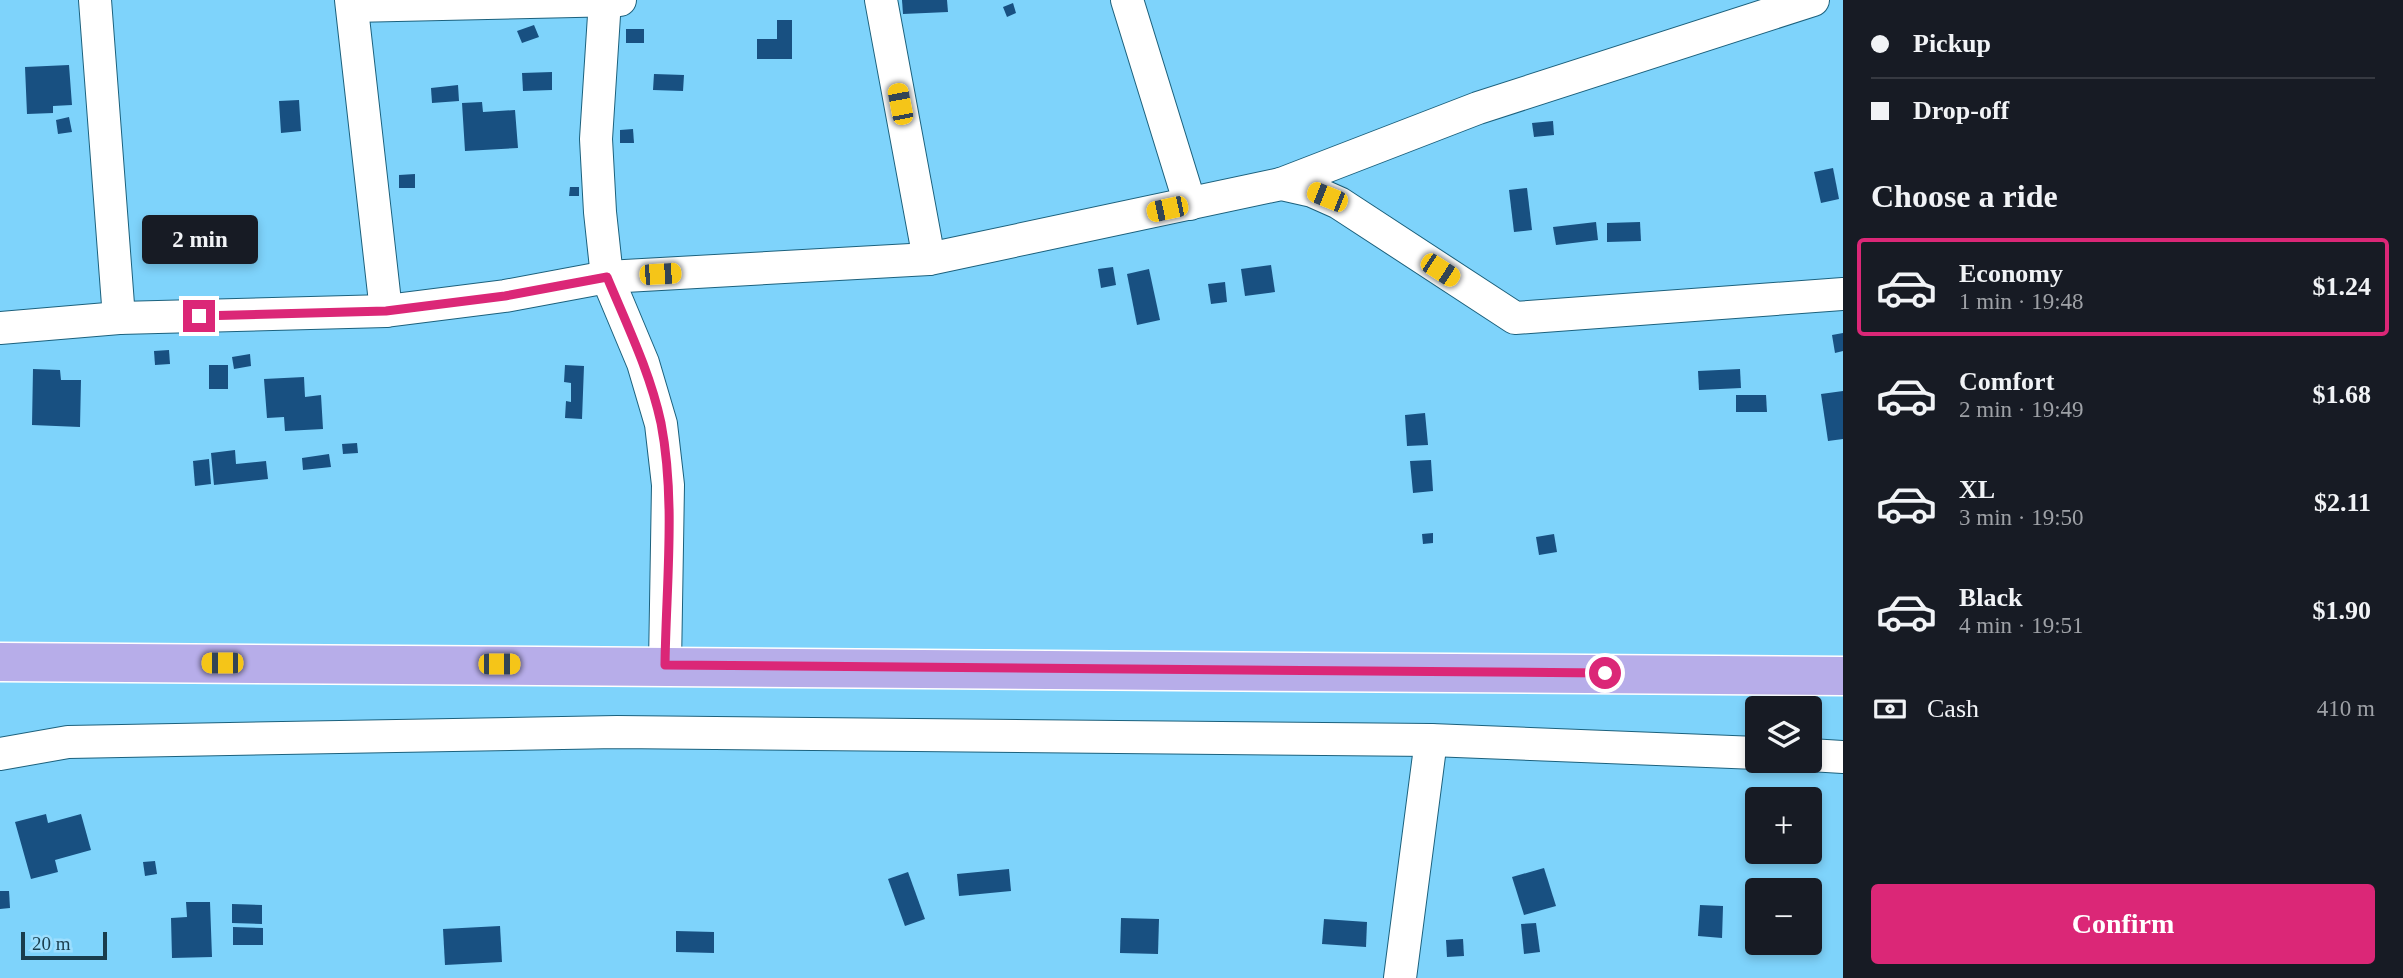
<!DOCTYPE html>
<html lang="en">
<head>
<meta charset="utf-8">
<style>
  :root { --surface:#171b24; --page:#242831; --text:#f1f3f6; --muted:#9ea1a6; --line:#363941; --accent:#db2777 }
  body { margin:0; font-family:"Times New Roman",serif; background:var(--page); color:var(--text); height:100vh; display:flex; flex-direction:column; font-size:26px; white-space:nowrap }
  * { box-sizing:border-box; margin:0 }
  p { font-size:23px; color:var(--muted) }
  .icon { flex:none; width:38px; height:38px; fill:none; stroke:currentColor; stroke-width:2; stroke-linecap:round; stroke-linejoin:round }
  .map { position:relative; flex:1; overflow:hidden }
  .details { display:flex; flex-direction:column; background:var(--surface); width:560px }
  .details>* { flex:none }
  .hud { display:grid; align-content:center; height:154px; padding:0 28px; background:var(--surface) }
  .buttons { position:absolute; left:1745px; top:696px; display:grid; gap:14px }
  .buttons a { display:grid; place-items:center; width:77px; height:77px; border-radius:7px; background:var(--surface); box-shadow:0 4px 10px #0003; font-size:35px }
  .scale { position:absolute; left:21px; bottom:18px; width:86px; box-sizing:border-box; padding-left:7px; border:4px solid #193d4d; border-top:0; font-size:19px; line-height:24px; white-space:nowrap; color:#193d4d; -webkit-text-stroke:5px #9cdefe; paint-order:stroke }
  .end { position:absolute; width:32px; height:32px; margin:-16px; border:9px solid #db2777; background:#fff; box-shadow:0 0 0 4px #fff }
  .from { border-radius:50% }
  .bubble { position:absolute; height:49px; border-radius:7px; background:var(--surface); box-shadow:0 4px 10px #0003; font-size:23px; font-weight:700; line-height:49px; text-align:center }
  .car { position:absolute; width:21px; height:42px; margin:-21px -10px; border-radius:9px; box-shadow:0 0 5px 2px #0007; background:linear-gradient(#f5c518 24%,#345 0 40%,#f5c518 0 76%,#345 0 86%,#f5c518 0) }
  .hud b { display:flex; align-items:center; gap:24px; height:66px; font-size:26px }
  .hud b+b { border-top:2px solid var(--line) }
  .hud i { width:18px; height:18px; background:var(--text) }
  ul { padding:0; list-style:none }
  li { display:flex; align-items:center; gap:21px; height:98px; margin:0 14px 10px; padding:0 14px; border:4px solid transparent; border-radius:7px }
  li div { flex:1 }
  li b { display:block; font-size:26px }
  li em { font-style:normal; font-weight:700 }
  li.current { border-color:var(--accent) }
  li>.icon { width:63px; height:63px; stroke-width:1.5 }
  h2 { padding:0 28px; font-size:32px; line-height:84px }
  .pay { display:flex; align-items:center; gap:18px; height:77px; padding:0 28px; font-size:26px }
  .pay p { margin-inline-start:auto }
  .action { display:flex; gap:14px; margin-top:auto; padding:14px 28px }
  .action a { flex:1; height:80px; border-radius:7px; background:var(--accent); color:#fff; font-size:28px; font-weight:700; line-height:80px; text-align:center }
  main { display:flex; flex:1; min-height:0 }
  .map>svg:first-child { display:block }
  .building { fill:#185081 }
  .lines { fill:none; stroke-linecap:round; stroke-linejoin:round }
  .minor-casing { stroke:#1c617d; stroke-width:34 }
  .major-casing { stroke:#fff; stroke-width:41 }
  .minor { stroke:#fff; stroke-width:32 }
  .major { stroke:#b7ade9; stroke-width:38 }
  .route { stroke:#db2777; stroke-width:9 }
</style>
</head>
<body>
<main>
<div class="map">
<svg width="1843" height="978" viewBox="0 0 1843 978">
  <rect width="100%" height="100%" fill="#7ed3fb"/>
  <!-- building -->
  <g class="building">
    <polygon points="902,0 947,0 948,12 903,14"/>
    <polygon points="1013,3 1016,13 1007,17 1003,7"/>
    <polygon points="777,20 792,20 792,59 757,59 757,39 777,39"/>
    <polygon points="534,25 539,37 522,43 517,31"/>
    <rect x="626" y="29" width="18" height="14"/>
    <polygon points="69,65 72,105 53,106 53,113 27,114 25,67"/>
    <polygon points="552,72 552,90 523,91 522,73"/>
    <polygon points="654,74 684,75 683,91 653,90"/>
    <polygon points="458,85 459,101 432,103 431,88"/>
    <polygon points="299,100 301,131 281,133 279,101"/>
    <polygon points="482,102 483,112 515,110 518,148 465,151 462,103"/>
    <polygon points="69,117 72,132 58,134 56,120"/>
    <polygon points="1553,121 1554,135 1534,137 1532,123"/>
    <polygon points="633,129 634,143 620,143 620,130"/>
    <polygon points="1833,168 1839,199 1821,203 1814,172"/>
    <polygon points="415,174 415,188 399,188 399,175"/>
    <polygon points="570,187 579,187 579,196 569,196"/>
    <polygon points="1527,188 1532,230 1514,232 1509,190"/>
    <polygon points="1596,222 1598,240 1556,245 1553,227"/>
    <polygon points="1640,222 1641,241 1607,242 1607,223"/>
    <polygon points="1271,265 1275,292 1245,296 1241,269"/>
    <polygon points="1113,267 1116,285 1101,288 1098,269"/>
    <polygon points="1149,269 1160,320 1137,325 1127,274"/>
    <polygon points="1225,282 1227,302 1211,304 1208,284"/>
    <polygon points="1843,333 1843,351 1835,353 1832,335"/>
    <polygon points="169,350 170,364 155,365 154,351"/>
    <polygon points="250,354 251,366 234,369 232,357"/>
    <rect x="209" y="365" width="19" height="24"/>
    <polygon points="565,365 584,366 582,419 565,418 566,401 571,402 571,383 564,382"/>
    <polygon points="33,369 60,370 61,380 81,380 80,427 32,425"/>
    <polygon points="1740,369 1741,388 1699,390 1698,371"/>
    <polygon points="304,377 305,397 321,395 323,429 285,431 284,417 267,418 264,379"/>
    <polygon points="1843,391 1843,439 1828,441 1821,394"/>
    <polygon points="1736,395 1766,395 1767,412 1736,412"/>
    <polygon points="1425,413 1428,445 1407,446 1405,415"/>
    <polygon points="357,443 358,453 343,454 342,444"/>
    <polygon points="235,450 236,464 266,461 268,479 214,485 211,453"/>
    <polygon points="329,454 331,467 303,470 302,458"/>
    <polygon points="209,459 211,484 195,486 193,461"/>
    <polygon points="1431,460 1433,491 1413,493 1410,461"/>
    <polygon points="1433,533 1433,543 1423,544 1422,534"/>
    <polygon points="1554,534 1557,552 1539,555 1536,537"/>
    <polygon points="46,814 48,823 81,814 91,850 55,860 58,872 31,879 15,822"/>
    <polygon points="155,861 157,874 145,876 143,862"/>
    <polygon points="1544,868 1556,906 1524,915 1512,877"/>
    <polygon points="1009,869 1011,891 959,896 957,874"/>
    <polygon points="908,872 925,919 905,926 888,879"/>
    <polygon points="0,891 9,891 10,908 0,909"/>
    <polygon points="186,902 210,902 212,957 172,958 171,918 187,917"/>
    <polygon points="232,904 262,905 262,924 232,923"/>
    <polygon points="1700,905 1723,906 1722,938 1698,936"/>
    <polygon points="1121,918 1159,919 1158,954 1120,953"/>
    <polygon points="1324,919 1367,922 1366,947 1322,944"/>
    <polygon points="1536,923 1540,952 1524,954 1521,924"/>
    <polygon points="500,926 502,962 445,965 443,929"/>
    <polygon points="233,927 263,928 263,945 233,945"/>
    <polygon points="676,931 714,932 714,953 676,952"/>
    <polygon points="1463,939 1464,956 1447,957 1446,940"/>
  </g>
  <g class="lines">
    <defs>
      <g id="minor">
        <polyline points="95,0 119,318"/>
        <polyline points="351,0 386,311"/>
        <polyline points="605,0 596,139 600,212 607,277 643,363 661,424 668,485 665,665"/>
        <polyline points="881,0 929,259"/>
        <polyline points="1127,0 1190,204"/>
        <polyline points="352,6 620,0"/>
        <polyline points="1281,184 1478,108 1813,0"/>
        <polyline points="0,328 119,318 386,311 505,296 607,277 929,259 1281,184 1312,191 1339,203 1515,318 1843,294"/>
        <polyline points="0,754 68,742 617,732 1431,740 1757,753"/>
        <polyline points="1810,755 1843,757"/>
        <polyline points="1400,978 1431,740"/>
      </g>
      <polyline id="major" points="0,662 1843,676"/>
    </defs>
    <!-- minor casing -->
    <use href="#minor" class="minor-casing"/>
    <!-- major casing -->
    <use href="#major" class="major-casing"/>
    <!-- minor -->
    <use href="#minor" class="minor"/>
    <!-- major -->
    <use href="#major" class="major"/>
  </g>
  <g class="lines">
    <!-- route -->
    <path class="route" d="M199 316 386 311 505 296 607 277C627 325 650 372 661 423 676 501 666 586 665 665L1605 673"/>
  </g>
</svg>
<div class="buttons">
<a><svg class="icon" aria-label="layers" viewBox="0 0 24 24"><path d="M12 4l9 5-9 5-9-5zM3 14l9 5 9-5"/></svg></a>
<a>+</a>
<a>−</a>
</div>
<div class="scale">20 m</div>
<i class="end from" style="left:1605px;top:673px"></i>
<i class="end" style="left:199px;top:316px"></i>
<div class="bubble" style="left:142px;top:215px;width:116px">2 min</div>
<i class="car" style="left:900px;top:104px;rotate:349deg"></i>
<i class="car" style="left:1327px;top:197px;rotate:292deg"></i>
<i class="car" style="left:1167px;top:209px;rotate:258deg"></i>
<i class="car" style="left:1440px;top:270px;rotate:123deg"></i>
<i class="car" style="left:660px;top:274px;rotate:87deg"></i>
<i class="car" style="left:222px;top:663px;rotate:270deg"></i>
<i class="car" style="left:499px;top:664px;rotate:90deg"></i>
</div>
<section class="details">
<div class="hud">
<b><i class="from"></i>Pickup</b>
<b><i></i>Drop-off</b>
</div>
<h2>Choose a ride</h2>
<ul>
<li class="current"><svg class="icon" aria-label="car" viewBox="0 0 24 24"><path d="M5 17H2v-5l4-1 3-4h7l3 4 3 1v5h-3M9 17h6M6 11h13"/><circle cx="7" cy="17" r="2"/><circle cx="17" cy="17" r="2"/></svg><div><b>Economy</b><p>1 min · 19:48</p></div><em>$1.24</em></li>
<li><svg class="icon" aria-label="car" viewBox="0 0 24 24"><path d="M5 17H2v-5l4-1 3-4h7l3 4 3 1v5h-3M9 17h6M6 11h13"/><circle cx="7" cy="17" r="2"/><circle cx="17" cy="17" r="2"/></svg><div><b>Comfort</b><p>2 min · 19:49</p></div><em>$1.68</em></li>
<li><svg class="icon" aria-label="car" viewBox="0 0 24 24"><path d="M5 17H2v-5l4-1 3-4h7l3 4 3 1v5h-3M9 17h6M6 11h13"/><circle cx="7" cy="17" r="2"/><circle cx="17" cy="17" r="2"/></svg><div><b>XL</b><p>3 min · 19:50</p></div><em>$2.11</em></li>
<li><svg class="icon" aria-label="car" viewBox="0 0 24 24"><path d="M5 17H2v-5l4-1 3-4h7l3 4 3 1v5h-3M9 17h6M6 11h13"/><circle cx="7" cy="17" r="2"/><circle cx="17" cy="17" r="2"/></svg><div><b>Black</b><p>4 min · 19:51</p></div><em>$1.90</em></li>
</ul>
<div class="pay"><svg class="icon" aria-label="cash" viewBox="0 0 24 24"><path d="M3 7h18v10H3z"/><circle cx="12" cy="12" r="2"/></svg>Cash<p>410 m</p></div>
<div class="action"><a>Confirm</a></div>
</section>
</main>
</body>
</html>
